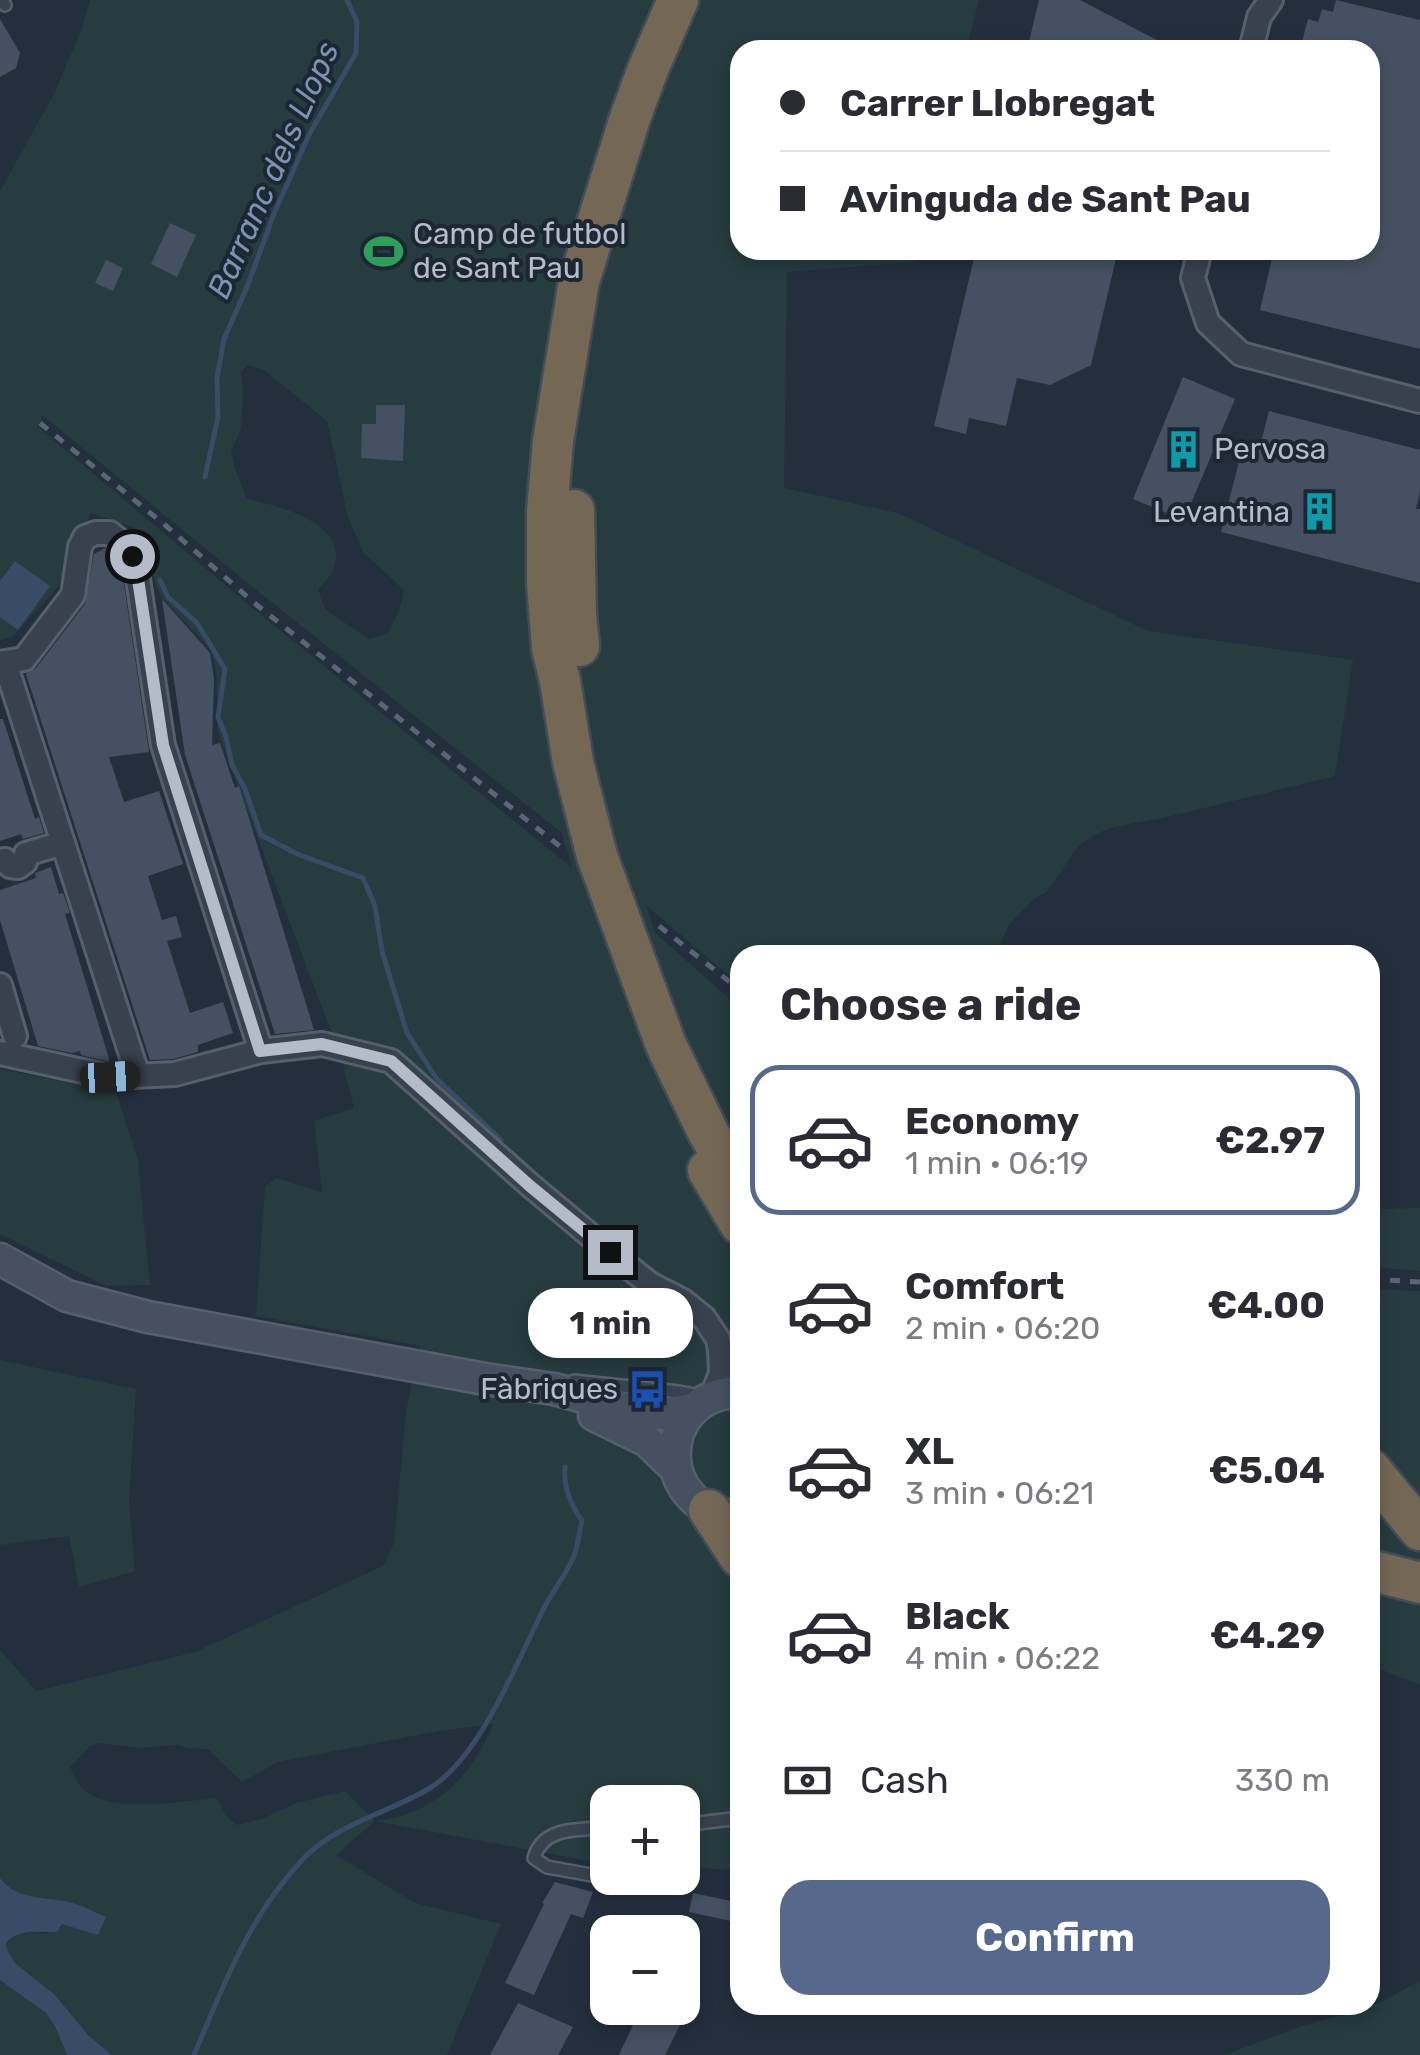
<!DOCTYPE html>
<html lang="en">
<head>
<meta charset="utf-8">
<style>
  :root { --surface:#fff; --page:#f2f2f3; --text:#2b2b33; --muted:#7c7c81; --line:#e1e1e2; --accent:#56698c }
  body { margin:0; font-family:Rubik,sans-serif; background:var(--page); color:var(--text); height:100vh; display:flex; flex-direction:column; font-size:38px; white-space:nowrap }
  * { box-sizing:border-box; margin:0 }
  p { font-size:32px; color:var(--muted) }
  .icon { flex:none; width:55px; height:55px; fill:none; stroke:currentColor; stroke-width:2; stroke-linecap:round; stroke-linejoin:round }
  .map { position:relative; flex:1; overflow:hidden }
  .sheet { position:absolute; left:730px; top:945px; width:650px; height:1070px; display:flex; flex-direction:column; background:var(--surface); border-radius:30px; box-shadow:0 5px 15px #0003 }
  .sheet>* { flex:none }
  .guide { position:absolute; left:730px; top:40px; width:650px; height:220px; border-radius:30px; box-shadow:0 5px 15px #0003; display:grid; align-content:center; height:220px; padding:0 50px; background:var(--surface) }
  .buttons { position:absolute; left:590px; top:1785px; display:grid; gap:20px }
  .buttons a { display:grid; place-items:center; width:110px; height:110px; border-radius:20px; background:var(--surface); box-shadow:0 5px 15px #0003; font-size:50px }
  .end { position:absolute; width:45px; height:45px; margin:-22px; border:12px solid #b4bcc9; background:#111; box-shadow:0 0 0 5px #111 }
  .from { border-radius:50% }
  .bubble { position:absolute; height:70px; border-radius:30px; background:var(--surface); box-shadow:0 5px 15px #0003; font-size:32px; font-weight:700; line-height:70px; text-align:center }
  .car { position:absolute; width:30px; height:60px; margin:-30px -15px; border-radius:12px; box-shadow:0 0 8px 2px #0007; background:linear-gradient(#222 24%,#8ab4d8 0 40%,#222 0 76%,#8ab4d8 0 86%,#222 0) }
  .guide b { display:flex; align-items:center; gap:35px; height:95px; font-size:38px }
  .guide b+b { border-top:2px solid var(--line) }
  .guide i { width:25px; height:25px; background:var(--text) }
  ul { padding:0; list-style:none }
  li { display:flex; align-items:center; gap:30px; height:150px; margin:0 20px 15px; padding:0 30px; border:5px solid transparent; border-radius:30px }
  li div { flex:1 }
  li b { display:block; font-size:38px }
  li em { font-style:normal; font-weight:700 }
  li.selected { border-color:var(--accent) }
  li>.icon { width:90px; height:90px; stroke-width:1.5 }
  h2 { padding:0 50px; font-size:45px; line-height:120px }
  .pay { display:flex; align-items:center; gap:25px; height:110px; padding:0 50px; font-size:38px }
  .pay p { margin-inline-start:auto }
  .action { display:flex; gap:20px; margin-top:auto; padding:20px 50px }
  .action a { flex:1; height:115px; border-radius:30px; background:var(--accent); color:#fff; font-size:40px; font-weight:700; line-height:115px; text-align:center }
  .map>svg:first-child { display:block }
  .green { fill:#263c3f; fill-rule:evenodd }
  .water { fill:#394c67 }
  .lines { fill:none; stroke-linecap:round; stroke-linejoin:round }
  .stream { stroke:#394c67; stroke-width:5 }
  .building { fill:#455162 }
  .lane-casing { stroke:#565f6c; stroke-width:16 }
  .street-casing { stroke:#565f6c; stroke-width:28 }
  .secondary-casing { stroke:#565f6c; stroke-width:35 }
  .highway-casing { stroke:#434c59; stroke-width:45 }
  .lane { stroke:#38414e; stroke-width:11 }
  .street { stroke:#38414e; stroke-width:22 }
  .secondary { stroke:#465061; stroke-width:30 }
  .highway { stroke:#746855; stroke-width:40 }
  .rail { stroke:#5a6575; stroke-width:5; stroke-dasharray:10 10; stroke-linecap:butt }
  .route { stroke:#b4bcc9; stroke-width:12 }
  .labels { text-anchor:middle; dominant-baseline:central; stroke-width:8; stroke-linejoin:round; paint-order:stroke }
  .poi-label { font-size:30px; fill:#b4bcc9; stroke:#1d2633; text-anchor:start }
  .water-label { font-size:32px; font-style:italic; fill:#7c92b1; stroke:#1d2633 }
</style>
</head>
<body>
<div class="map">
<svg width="1420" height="2055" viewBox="0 0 1420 2055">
  <rect width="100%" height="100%" fill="#242f3e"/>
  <!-- green -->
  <g class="green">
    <path d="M90 0H979L966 50H740V250H917L914 262 787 272 784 488 898 513 1148 631 1353 660 1335 776 1163 818 1114 827 1098 833 1079 845 1047 892 1034 899 1011 922 994 955H740V985L647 906 655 933 740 1008V1871L683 1866 682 1802H608L607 1862H594L375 1821 336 1855 415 1903 501 1924 447 2055H112L88 2035 55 1995 15 1963 7 1950 6 1943C23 1925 30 1936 47 1933 52 1932 57 1927 62 1924L83 1929 106 1917C96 1912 86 1907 76 1904 49 1896 19 1903 0 1878V1650L36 1691 195 1652 383 1566 394 1543 406 1411 420 1346 256 1316 265 1187 276 1178 322 1192 314 1121 354 1108 342 1060 218 733 216 669 211 650 161 597 135 528 91 513 57 588 13 636 0 640V191L55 92 82 28ZM248 365 264 370 327 421 348 517 363 552 404 590 399 611 387 634 368 639 325 609 318 589C323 584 330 577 333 570 352 524 278 505 247 499L235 469 231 451 241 429 243 394 241 372ZM42 415 265 597 562 833 572 868 255 610 38 427ZM493 1724C472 1776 433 1816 375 1821L345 1791 296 1803 262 1819 237 1825 229 1819 216 1798C182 1801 109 1815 82 1788 77 1782 74 1774 70 1767L90 1746 99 1743 140 1748 177 1745 188 1748 208 1749 242 1782 278 1762 439 1731Z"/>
    <polygon points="0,1069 116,1093 138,1160 150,1285 106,1286 0,1234"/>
    <polygon points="1420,1208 1420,1271 1370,1267 1370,1209"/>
    <polygon points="1370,1289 1420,1291 1420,1685 1370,1665"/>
    <polygon points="0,1360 136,1389 129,1501 135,1571 79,1587 69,1536 0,1545"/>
    <polygon points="0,1980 46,2013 55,2026 67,2055 0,2055"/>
    <polygon points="1420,1981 1420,2055 1224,2055 1305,2025 1377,2004"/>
  </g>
  <!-- water -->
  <g class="water">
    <polygon points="15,561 50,586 18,630 0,617 0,581"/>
    <path d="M0 1878C19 1903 49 1895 76 1904 86 1907 96 1913 106 1917L98 1935 62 1924 57 1932C39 1933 19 1927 6 1943L7 1950 15 1963 55 1995 88 2035 112 2055H67L55 2026 46 2013 0 1980Z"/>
  </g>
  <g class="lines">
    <!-- stream -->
    <g class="stream">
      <polyline points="205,477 218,417 217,378 224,339 247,287 275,211 310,133 356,53 357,22 347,0"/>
      <polyline points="160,580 168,597 197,623 225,669 218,717 226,737 232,765 245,789 261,835 297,854 363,878 375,906 382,951 407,1033 437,1079 501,1140"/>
      <path d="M194 2055C224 1984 250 1914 304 1858 338 1823 389 1813 430 1788 481 1756 516 1664 543 1610 552 1592 565 1576 573 1558 578 1547 579 1533 582 1521 571 1505 563 1487 565 1467"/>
    </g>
  </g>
  <!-- building -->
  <g class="building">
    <polygon points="1039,0 1080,0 1176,50 1027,50"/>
    <polygon points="1336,0 1420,20 1420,349 1260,310 1274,250 1370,250 1370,50 1300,50 1308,19 1318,22 1322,9 1333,12"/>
    <polygon points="0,19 20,53 16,68 0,77"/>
    <polygon points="170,223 196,235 177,277 151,264"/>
    <polygon points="976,250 1118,250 1091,365 1050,385 1017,378 1006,426 969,418 966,434 934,426"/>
    <polygon points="106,260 123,268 113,291 95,283"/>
    <polygon points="1183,377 1235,399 1184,520 1133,499"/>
    <polygon points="376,405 405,405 403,461 361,458 362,424 376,424"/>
    <polygon points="1269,411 1420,450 1420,492 1416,509 1420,509 1420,583 1221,532 1244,442 1260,446"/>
    <polygon points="105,548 114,556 122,571 149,752 109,757 124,802 159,791 183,864 148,876 162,920 176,916 182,937 167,941 190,1013 223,1002 233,1033 198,1045 198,1052 173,1059 150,1060 26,674 36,668 85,604 94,554"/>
    <polygon points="162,599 210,653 214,679 212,745 220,743 235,788 239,786 314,1030 275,1034 185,755"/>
    <polygon points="0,719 3,719 35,819 39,817 44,833 23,839 21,834 0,841"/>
    <polygon points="51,867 59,894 63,893 70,913 65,914 110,1062 81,1055 80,1051 72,1053 38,1046 0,920 0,890 36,878 35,873"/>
    <polygon points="555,1882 593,1892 583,1918 571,1914 534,1995 505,1983 544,1904 542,1903"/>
    <polygon points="693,1893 740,1903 740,1923 689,1912"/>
    <polygon points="518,2003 573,2027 558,2055 490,2055"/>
    <polygon points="641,2008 650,2008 682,2021 665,2055 619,2055"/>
  </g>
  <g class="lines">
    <defs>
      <g id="lane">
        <polyline points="2,0 5,5"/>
        <polyline points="574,1381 679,1392 705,1397"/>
        <polyline points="682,1825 740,1818"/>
        <path d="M608 1828C579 1830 543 1826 534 1858L547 1867 642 1884"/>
      </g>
      <g id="street">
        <polyline points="1251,50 1259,17 1271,0"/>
        <polyline points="1200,250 1193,278 1208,323 1241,354 1420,401"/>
        <polyline points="0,663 24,659 73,595 80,547 85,537 96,533 110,533 126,546 136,566 163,745 261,1051"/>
        <polyline points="5,663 138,1076"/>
        <polyline points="0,861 5,860 10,866 18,867 25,862 26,854 63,843"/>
        <polyline points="0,985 15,1036"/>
        <polyline points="0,1053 110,1077 175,1074 261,1051 322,1044 391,1061 530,1185 610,1252 650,1284 683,1301 704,1318 718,1339 720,1351 721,1373 712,1396"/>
      </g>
      <g id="secondary">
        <polyline points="0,1259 67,1296 148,1317 485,1379 554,1389 636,1411 663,1414 693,1409"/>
        <path d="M740 1392C653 1393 653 1515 740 1516"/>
        <polyline points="594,1415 647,1441 675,1468"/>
      </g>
      <g id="highway">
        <polyline points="678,0 648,69 630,118 579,281 553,441 547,512 547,581 552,648 560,681 573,762 597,856 666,1045 709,1134 740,1187"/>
        <polyline points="574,510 576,615 579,646"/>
        <polyline points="708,1170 740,1224"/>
        <polyline points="1370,1469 1420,1530"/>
        <polyline points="709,1510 740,1557"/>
        <polyline points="1370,1570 1420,1583"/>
      </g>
    </defs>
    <!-- lane casing -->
    <use href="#lane" class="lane-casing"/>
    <!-- street casing -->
    <use href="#street" class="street-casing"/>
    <!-- secondary casing -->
    <use href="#secondary" class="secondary-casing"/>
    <!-- highway casing -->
    <use href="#highway" class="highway-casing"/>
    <!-- lane -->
    <use href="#lane" class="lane"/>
    <!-- street -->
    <use href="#street" class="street"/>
    <!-- secondary -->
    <use href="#secondary" class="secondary"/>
    <!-- highway -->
    <use href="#highway" class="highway"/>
    <!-- rail -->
    <g class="rail">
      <polyline points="40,423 165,525 258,606 567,852"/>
      <polyline points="659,926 740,990"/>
      <polyline points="1370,1279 1420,1282"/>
    </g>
  </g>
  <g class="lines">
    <!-- route -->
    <polyline class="route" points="132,556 136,566 163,745 260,1051 322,1044 391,1061 530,1186 610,1252"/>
  </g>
  <!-- icons -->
  <defs>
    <symbol id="stadium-bare" viewBox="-9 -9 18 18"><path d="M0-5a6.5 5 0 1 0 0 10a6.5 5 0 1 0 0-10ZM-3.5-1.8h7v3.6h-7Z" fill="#2e9e5b" stroke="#1d2633" stroke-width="2.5" paint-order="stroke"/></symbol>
    <symbol id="building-bare" viewBox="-9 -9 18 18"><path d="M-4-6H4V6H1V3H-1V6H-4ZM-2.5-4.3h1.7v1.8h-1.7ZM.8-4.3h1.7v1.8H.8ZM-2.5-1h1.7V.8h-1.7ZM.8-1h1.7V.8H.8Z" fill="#0f9aa8" stroke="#1d2633" stroke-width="2.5" paint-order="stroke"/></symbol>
    <symbol id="bus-bare" viewBox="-9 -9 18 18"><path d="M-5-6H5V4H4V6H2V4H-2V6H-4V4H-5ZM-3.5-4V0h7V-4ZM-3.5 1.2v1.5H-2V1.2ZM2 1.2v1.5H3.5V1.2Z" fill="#1a4fb4" stroke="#1d2633" stroke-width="2.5" paint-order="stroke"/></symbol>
  </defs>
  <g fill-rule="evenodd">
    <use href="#stadium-bare" x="356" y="224" width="55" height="55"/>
    <use href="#building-bare" x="1156" y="422" width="55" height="55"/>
    <use href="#building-bare" x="1292" y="484" width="55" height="55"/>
    <use href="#bus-bare" x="620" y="1362" width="55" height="55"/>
  </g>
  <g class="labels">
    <!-- poi labels -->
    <g class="poi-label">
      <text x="413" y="234">Camp de futbol<tspan x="413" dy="34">de Sant Pau</tspan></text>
      <text x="1214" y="449">Pervosa</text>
      <text x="1290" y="512" text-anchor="end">Levantina</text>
      <text x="618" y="1389" text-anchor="end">Fàbriques</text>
    </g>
    <!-- water labels -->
    <g class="water-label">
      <text transform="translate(273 170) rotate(-66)">Barranc dels Llops</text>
    </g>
  </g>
</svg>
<div class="buttons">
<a>+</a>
<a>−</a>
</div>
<i class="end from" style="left:132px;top:556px"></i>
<i class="end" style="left:610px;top:1252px"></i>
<div class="bubble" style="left:528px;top:1288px;width:165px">1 min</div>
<i class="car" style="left:110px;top:1077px;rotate:87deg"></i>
<div class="guide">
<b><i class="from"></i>Carrer Llobregat</b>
<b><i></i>Avinguda de Sant Pau</b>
</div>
<section class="sheet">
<h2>Choose a ride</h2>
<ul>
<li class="selected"><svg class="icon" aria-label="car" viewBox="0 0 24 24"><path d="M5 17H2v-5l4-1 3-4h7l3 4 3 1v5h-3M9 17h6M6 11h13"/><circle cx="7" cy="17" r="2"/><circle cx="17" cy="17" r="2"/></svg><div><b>Economy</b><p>1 min · 06:19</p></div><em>€2.97</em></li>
<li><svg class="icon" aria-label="car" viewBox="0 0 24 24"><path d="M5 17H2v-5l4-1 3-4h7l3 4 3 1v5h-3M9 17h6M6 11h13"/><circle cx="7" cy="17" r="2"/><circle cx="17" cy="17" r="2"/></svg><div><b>Comfort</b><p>2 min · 06:20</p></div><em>€4.00</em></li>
<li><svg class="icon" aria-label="car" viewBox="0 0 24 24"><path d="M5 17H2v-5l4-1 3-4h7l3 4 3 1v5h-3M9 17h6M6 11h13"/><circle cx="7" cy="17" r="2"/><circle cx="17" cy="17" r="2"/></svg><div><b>XL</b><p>3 min · 06:21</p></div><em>€5.04</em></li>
<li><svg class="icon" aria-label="car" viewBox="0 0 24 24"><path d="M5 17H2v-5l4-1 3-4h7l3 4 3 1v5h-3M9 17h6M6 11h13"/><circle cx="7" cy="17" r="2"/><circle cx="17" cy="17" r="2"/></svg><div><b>Black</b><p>4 min · 06:22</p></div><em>€4.29</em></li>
</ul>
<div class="pay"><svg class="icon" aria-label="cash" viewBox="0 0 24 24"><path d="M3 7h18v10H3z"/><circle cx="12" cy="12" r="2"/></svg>Cash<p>330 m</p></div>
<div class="action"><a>Confirm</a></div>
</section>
</div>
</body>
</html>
